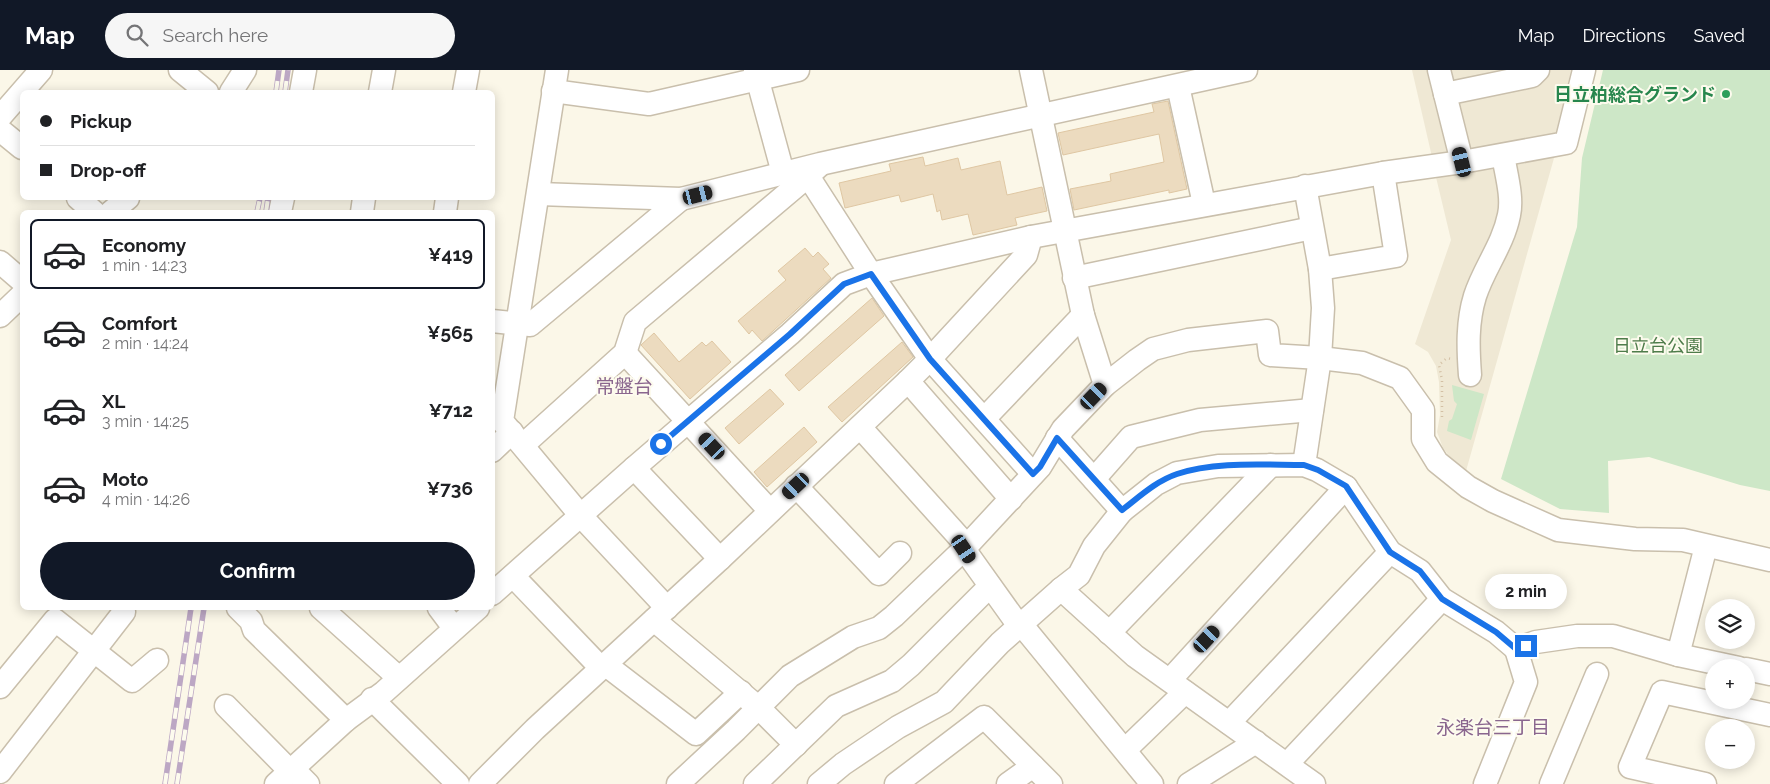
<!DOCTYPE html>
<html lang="en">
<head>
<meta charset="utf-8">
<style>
  :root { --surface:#fff; --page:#f6f6f6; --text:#202124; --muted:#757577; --line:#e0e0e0; --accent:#111827 }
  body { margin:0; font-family:Raleway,"Noto Sans JP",sans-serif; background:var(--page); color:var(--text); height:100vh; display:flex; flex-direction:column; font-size:19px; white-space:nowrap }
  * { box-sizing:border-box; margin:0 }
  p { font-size:16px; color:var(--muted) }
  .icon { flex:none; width:28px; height:28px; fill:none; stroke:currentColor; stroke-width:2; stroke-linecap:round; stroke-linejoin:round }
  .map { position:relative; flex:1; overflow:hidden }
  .details { position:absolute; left:20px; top:140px; width:475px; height:400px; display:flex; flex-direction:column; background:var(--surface); border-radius:8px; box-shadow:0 2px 12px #0003 }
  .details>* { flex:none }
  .top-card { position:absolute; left:20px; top:20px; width:475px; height:110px; border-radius:8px; box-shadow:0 2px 12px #0003; display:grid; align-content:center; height:110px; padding:0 20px; background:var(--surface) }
  .tools { position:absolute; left:1705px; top:529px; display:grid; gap:10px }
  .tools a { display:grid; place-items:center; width:50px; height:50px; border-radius:50%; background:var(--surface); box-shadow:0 2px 12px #0003; font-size:25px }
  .end { position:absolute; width:22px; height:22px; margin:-11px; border:6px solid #1a73e8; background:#fff; box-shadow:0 0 0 2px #fff }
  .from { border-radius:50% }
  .bubble { position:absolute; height:35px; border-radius:18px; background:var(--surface); box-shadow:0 2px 12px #0003; font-size:16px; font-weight:700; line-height:35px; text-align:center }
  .car { position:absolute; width:15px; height:30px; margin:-15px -8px; border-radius:6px; box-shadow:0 0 4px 1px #0007; background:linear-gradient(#222 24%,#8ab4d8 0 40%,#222 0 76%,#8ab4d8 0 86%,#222 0) }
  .top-card b { display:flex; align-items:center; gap:18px; height:48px; font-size:19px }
  .top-card b+b { border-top:1px solid var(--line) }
  .top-card i { width:12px; height:12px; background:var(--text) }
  ul { padding:9px 0 0; list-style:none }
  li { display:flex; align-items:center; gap:15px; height:70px; margin:0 10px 8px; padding:0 10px; border:2px solid transparent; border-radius:8px }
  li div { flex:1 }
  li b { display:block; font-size:19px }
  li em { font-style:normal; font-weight:700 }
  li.selected { border-color:var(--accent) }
  li>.icon { width:45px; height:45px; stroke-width:1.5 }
  .button { display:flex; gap:10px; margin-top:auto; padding:10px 20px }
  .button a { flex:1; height:58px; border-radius:30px; background:var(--accent); color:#fff; font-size:20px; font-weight:700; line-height:58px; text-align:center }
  header { display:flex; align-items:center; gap:30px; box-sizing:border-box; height:70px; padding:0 25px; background:var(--accent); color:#fff }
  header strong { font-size:24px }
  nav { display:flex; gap:28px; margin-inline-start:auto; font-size:18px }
  .search { width:350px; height:45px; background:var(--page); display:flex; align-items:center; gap:12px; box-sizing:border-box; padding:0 18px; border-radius:28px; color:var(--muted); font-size:19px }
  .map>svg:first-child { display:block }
  .residential { fill:#efe8d4 }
  .green { fill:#cde7c7 }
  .building { fill:#ecdbbf; stroke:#dfc7a3 }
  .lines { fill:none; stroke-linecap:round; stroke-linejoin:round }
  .minor-casing { stroke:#c9bfac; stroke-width:25 }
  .path { stroke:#d3c0a5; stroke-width:2.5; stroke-dasharray:1 4; stroke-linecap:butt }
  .minor { stroke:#fff; stroke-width:22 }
  .rail-casing { stroke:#bca7c4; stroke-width:5.5 }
  .rail { stroke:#fdfbee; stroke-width:4; stroke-dasharray:11; stroke-linecap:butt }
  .route { stroke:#1a73e8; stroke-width:6 }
  .leisure-dot { fill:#2e9e5b; stroke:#fdfbee; stroke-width:2 }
  .labels { text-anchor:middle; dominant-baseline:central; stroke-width:4; stroke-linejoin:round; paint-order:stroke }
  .leisure-label { font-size:18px; font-weight:bold; fill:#27864d; stroke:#fdfbee; text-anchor:end }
  .park-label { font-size:18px; fill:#4e7c4a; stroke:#fdfbee }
  .neighbourhood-label { font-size:19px; fill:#8a668e; stroke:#fdfbee }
</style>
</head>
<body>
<header>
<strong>Map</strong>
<div class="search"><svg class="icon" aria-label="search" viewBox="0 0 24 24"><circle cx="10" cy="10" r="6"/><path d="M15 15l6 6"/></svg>Search here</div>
<nav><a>Map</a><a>Directions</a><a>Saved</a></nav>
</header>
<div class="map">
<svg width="1770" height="714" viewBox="0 0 1770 714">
  <rect width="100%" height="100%" fill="#fbf7e8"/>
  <!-- residential -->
  <g class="residential">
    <polygon points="1412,0 1571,0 1556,64 1432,87"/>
    <polygon points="1556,81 1466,401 1453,391 1443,378 1437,362 1440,345 1439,312 1436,296 1428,282 1415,274 1451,170 1435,103"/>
  </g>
  <!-- green -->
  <g class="green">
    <polygon points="1603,0 1770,0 1770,421 1740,415 1649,387 1608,391 1609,443 1560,439 1501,409 1577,157 1582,88"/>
    <polygon points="1452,315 1484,324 1471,370 1447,361 1449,351 1452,349 1457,334 1454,331"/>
  </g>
  <!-- building -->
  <g class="building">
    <polygon points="1168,31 1187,119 1169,123 1169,120 1074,140 1070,119 1111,111 1110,104 1164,92 1159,64 1063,85 1058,63 1154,42 1152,34"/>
    <polygon points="923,87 925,96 958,88 961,100 1000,91 1007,125 1042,117 1047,141 1015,148 1017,155 973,165 968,144 942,150 940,140 937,142 933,124 901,132 899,125 845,138 839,113 891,101 889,94"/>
    <polygon points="805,178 813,187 818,182 829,194 823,199 831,208 762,271 752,260 749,264 738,251 786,210 778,201"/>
    <polygon points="872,228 884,246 799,321 785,305"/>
    <polygon points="654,263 679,292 702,272 706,276 712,271 731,292 690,329 641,275"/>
    <polygon points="902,272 913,287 842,352 828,337"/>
    <polygon points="770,319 784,334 739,374 725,358"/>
    <polygon points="804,357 817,372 767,417 754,402"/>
  </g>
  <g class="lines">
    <defs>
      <g id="minor">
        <polyline points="180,0 207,22"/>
        <polyline points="557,0 502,351 581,446 667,538"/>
        <polyline points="755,0 783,103"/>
        <polyline points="1031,0 1083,245 1105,315"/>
        <polyline points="1439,0 1462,92"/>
        <polyline points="1178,16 1204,134"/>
        <polyline points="553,21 649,34 798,0"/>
        <polyline points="231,22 245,0"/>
        <polyline points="301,22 305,0"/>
        <polyline points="380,22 384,0"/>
        <polyline points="464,22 468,0"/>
        <polyline points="1445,24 1532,6 1538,0"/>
        <polyline points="0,47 41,0"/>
        <polyline points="0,60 22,78"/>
        <polyline points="808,106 871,204 930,289 1033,404"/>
        <polyline points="539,124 681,129 820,94 1246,0"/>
        <polyline points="78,128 94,142"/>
        <polyline points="111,142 128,128"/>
        <polyline points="280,142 283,128"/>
        <polyline points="362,142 364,128"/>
        <polyline points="445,142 447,128"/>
        <polyline points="0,192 22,211"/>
        <polyline points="1320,199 1396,186 1383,103 1462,92 1566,73 1584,0"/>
        <polyline points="1074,208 1312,158"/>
        <polyline points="0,246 22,225"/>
        <polyline points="492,251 530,255 681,129"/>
        <polyline points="625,283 770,441"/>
        <path d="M1470 305C1468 278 1467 252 1475 226 1484 198 1503 175 1509 145 1513 127 1506 104 1503 85"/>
        <polyline points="908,311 1011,429"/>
        <polyline points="984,349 1083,245"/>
        <polyline points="860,357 967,476"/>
        <polyline points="1057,368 1122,441"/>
        <polyline points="523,375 625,283 635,252 808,106 820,95"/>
        <polyline points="492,381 512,362"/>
        <polyline points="1304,395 1320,288 1323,238 1320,199 1305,116"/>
        <polyline points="634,398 720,489"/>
        <polyline points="1094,409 1131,367 1200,350 1312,340"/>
        <polyline points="796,416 879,504 900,483"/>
        <polyline points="964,479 1019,556"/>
        <polyline points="513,506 601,598"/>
        <polyline points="1061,519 1135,586 1314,714"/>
        <polyline points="492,524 634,398 790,264 844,214 871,204 1031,167 1383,103"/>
        <polyline points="238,538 251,551 254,560 346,650"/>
        <polyline points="321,538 399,608"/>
        <polyline points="439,538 454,558"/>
        <polyline points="654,550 759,638 796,675"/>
        <polyline points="1021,554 1152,714"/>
        <polyline points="1109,563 1271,395"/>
        <polyline points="1678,585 1706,476"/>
        <polyline points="606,595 696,664 741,622"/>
        <polyline points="1746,599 1770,604"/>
        <polyline points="1170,610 1346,417"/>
        <polyline points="0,617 55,550 132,611 157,590"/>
        <polyline points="372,629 458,714"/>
        <polyline points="226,636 290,701"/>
        <polyline points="1229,653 1390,482"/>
        <polyline points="1125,680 1185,622"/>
        <polyline points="1287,694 1442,529"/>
        <polyline points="293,699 308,714"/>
        <polyline points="0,702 124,542"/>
        <polyline points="276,714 346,650 384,622 478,538"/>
        <polyline points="480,714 535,659 720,489 908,311 930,289 1026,185 1031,167"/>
        <polyline points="678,714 736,660 790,606 853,567 879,558 894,546 964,479 1040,397 1063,359 1105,315 1137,290 1153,279 1188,270 1267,261 1270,285 1320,288 1362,293 1400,308 1423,340 1423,369 1437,392 1468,417 1493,431 1558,460 1635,469 1683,470 1770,490"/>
        <polyline points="755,714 836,636 892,611 911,595 990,516"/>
        <polyline points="819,714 843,694 898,657 944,632 1000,573 1061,519 1079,505 1094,476 1122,441 1156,414 1177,403 1218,396 1304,395 1317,400 1346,417 1390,482 1420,501 1442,529 1496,562 1516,579 1536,572 1577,566 1613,566 1678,585 1739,598"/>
        <polyline points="896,714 984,647 1051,714"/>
        <polyline points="1008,714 1033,696"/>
        <polyline points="1189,714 1256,672"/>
        <polyline points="1485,714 1526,612 1516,579"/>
        <polyline points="1551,714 1597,604"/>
        <polyline points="1705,714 1630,697 1662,622 1770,645"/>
      </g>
    </defs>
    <!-- minor casing -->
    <use href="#minor" class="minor-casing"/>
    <!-- path -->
    <polyline class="path" points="1442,347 1442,310 1439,295 1447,288 1451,289"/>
    <!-- minor -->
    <use href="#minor" class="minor"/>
    <defs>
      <g id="rail">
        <polyline points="276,22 279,0"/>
        <polyline points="285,22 288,0"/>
        <polyline points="257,142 260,128"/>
        <polyline points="266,142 268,128"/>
        <polyline points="165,714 191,538"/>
        <polyline points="177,714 204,538"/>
      </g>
    </defs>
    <!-- rail casing -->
    <use href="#rail" class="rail-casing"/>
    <!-- rail -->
    <use href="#rail" class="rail"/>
  </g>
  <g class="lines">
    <!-- route -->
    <path class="route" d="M661 374 790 264 844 214 871 204 930 289 1033 404 1040 397 1057 368 1122 440C1139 427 1156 411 1177 404 1214 391 1265 395 1304 395L1318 400 1346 416 1390 482 1420 501 1442 529 1496 562 1516 579 1526 576"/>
  </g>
  <!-- markers -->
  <circle class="leisure-dot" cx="1726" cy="24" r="5"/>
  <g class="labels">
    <!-- leisure labels -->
    <g class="leisure-label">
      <text x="1716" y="24">日立柏総合グランド</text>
    </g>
    <!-- park labels -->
    <g class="park-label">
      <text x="1658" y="275">日立台公園</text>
    </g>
    <!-- neighbourhood labels -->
    <g class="neighbourhood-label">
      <text x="624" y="316">常盤台</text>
      <text x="1493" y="657">永楽台三丁目</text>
    </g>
  </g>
</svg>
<div class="tools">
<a><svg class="icon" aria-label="layers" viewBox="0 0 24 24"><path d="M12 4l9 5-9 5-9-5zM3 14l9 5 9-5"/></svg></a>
<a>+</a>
<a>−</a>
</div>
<i class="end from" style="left:661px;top:374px"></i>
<i class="end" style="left:1526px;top:576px"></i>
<div class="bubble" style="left:1485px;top:504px;width:82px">2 min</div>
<i class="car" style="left:1462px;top:92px;rotate:346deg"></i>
<i class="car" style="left:698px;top:125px;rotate:76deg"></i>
<i class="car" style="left:1094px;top:326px;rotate:44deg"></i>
<i class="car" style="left:712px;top:376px;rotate:317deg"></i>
<i class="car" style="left:796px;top:416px;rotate:227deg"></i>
<i class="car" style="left:964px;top:479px;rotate:146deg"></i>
<i class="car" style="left:1207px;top:569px;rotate:43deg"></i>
<div class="top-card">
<b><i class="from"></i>Pickup</b>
<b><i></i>Drop-off</b>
</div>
<section class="details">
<ul>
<li class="selected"><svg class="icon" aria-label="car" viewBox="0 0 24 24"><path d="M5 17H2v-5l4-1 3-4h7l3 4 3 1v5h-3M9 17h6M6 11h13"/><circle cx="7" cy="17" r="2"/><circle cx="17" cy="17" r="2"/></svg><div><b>Economy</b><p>1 min · 14:23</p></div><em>¥419</em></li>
<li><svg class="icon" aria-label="car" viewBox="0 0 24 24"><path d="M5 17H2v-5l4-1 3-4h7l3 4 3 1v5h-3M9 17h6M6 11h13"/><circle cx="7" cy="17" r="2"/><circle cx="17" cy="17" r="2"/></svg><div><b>Comfort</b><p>2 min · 14:24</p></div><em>¥565</em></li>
<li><svg class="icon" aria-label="car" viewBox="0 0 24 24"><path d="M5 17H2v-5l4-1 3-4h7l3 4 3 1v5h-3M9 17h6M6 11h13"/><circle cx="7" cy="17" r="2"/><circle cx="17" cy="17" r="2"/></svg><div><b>XL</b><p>3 min · 14:25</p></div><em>¥712</em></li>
<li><svg class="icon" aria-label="car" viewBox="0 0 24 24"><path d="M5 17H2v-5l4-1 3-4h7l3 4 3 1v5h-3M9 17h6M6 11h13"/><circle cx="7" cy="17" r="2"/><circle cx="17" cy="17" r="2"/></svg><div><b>Moto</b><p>4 min · 14:26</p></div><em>¥736</em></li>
</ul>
<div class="button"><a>Confirm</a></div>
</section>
</div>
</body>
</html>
